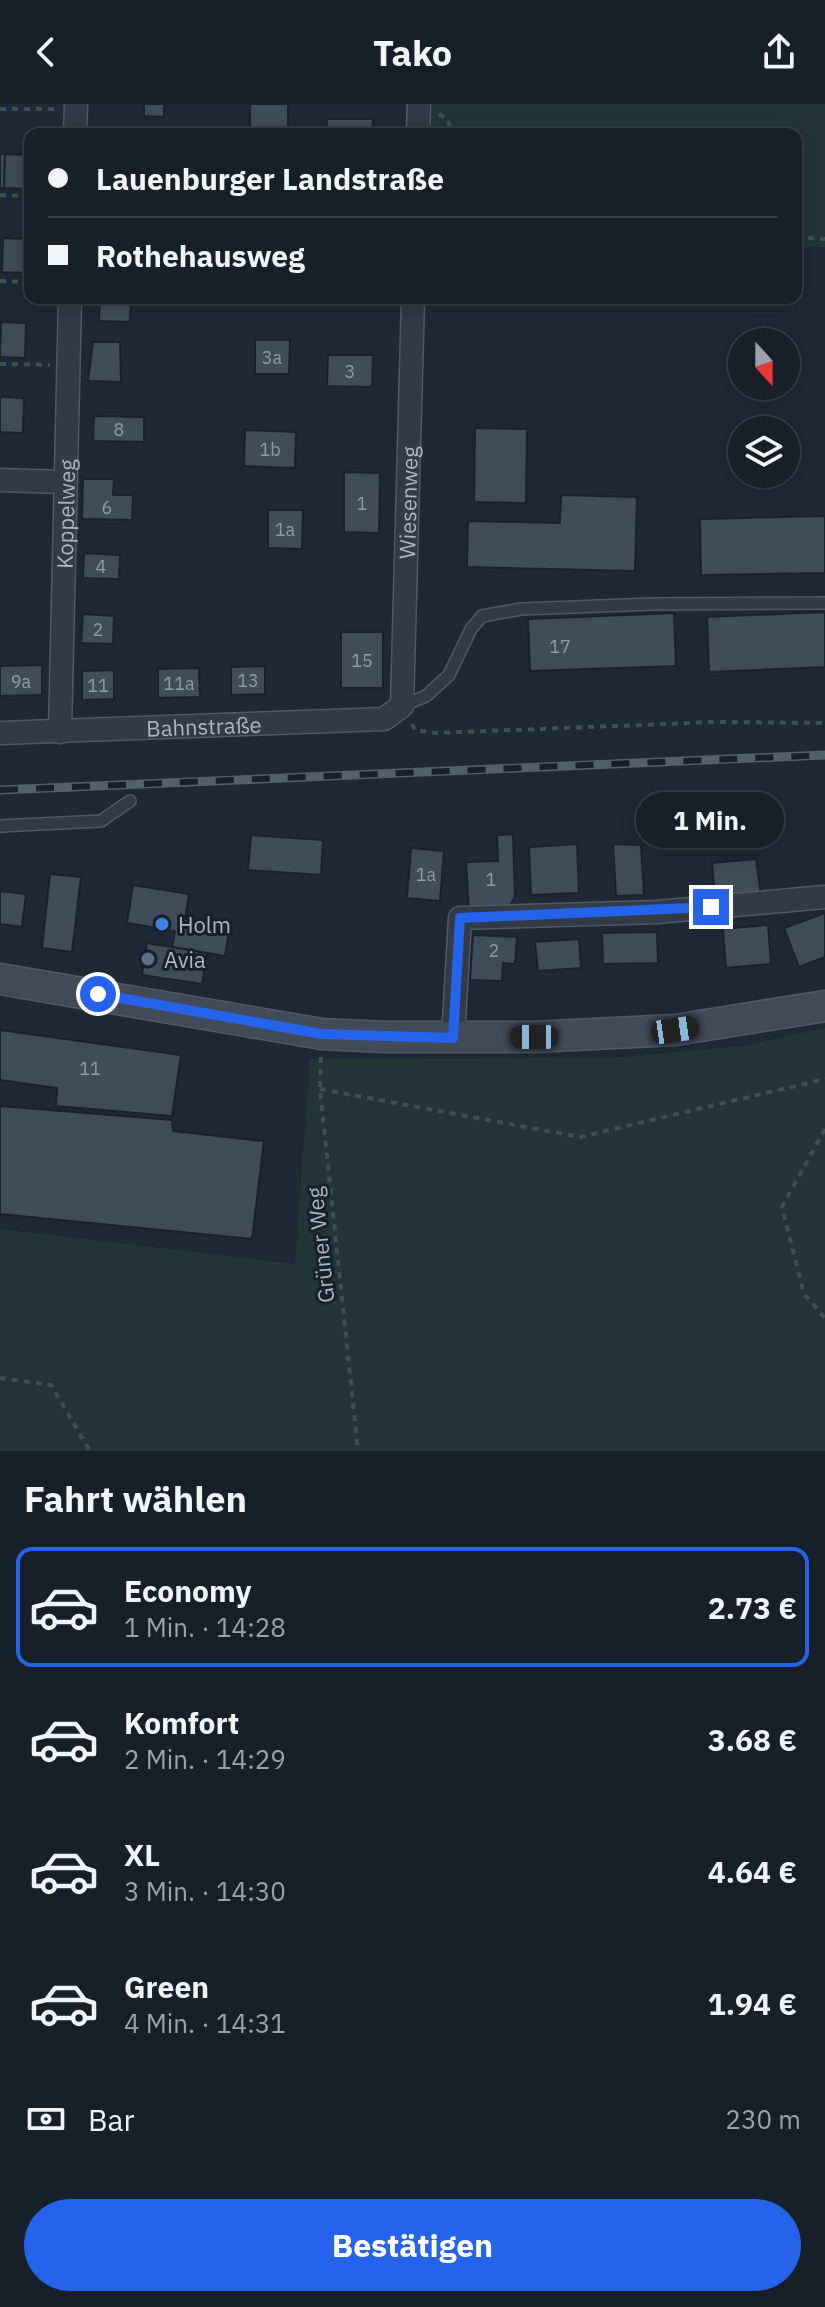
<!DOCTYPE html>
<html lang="de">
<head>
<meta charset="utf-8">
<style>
  :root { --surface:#171f28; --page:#202730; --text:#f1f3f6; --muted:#9ea2a8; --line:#363d45; --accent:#2563eb }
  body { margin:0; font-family:"IBM Plex Sans",sans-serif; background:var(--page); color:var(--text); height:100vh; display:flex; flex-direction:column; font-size:30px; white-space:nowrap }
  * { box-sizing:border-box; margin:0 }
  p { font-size:26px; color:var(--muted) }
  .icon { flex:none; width:44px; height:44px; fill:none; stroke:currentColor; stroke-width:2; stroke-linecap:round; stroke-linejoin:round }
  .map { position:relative; height:1347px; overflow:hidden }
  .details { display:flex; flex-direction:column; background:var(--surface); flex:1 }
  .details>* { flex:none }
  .banner { position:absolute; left:24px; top:24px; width:778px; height:176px; border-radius:16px; box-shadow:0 4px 20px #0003,0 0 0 2px var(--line); display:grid; align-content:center; height:176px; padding:0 24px; background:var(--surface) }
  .needle { width:52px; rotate:159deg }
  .fabs { position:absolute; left:728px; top:224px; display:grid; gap:16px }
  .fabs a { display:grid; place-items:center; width:72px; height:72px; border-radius:50%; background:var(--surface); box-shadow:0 4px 20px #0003,0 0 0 2px var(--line); font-size:40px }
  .end { position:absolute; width:36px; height:36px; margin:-18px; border:10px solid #2563eb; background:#fff; box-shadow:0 0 0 4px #fff }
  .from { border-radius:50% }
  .bubble { position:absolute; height:56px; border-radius:28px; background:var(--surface); box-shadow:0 4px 20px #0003,0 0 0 2px var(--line); font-size:26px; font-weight:800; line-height:56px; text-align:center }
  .car { position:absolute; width:24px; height:48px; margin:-24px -12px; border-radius:10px; box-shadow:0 0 6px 2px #0007; background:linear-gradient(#222 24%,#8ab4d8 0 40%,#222 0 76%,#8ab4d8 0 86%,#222 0) }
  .banner b { display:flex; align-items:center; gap:28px; height:76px; font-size:30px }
  .banner b+b { border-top:2px solid var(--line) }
  .banner i { width:20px; height:20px; background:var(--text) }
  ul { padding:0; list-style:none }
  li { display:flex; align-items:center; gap:24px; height:120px; margin:0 16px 12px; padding:0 8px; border:4px solid transparent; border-radius:16px }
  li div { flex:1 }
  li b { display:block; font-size:30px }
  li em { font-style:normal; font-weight:800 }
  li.current { border-color:var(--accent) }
  li>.icon { width:72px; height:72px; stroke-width:1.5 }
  h2 { padding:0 24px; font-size:36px; line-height:96px }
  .pay { display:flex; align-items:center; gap:20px; height:88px; padding:0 24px; font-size:30px }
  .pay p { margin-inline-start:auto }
  .button { display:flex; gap:16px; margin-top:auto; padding:16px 24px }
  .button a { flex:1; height:92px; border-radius:48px; background:var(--accent); color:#fff; font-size:32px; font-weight:800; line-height:92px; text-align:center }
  header { display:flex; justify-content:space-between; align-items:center; height:104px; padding:0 24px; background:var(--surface); font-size:36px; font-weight:800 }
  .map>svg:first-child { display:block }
  .green { fill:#223637 }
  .building { fill:#404c5a; stroke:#1a222c; stroke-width:2 }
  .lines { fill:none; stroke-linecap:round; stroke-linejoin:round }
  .lane-casing { stroke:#505964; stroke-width:14 }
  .street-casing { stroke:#505964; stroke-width:25 }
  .secondary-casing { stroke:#505964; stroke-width:33 }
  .path { stroke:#3e5254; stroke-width:4; stroke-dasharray:6 6; stroke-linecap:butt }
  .lane { stroke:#323b46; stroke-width:11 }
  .street { stroke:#323b46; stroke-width:22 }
  .secondary { stroke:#404a59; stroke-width:30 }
  .rail-casing { stroke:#545f6d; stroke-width:9 }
  .rail { stroke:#18202a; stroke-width:6; stroke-dasharray:18; stroke-linecap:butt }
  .route { stroke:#2563eb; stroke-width:10 }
  .shop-dot { fill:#3f7fe0; stroke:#18202a; stroke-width:3 }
  .service-dot { fill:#5c6f8a; stroke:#18202a; stroke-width:3 }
  .labels { text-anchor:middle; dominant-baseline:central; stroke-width:6; stroke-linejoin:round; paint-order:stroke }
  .number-label { font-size:18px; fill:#919ca9 }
  .street-label { font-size:22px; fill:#acb6c3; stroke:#18202a }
  .poi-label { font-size:22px; fill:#acb6c3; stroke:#18202a; text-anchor:start }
</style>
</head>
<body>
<header><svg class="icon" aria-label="back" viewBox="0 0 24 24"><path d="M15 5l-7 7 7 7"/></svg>Tako<svg class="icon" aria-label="share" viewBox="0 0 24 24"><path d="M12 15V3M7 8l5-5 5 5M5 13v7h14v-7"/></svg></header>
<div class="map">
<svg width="825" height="1347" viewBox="0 0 825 1347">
  <rect width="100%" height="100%" fill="#1f2935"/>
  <!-- green -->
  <g class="green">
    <polygon points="429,0 825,0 825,143 796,143 796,30 429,30"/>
    <polygon points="825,924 825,1347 0,1347 0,1125 295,1160 310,955 612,954 743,942"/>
  </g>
  <!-- building -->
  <g class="building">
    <polygon points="144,0 164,0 164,13 144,12"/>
    <rect x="250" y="0" width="38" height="25"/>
    <polygon points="327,15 373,15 372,30 326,30"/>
    <polygon points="0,50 5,50 4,84 0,84"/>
    <polygon points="5,50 30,51 29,85 4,84"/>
    <polygon points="3,134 28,135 27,169 2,168"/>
    <polygon points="100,194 131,194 130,218 99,217"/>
    <polygon points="1,218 26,219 25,254 0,253"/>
    <polygon points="255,236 290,236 289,270 255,270"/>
    <polygon points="93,238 120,238 121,278 88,277"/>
    <polygon points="328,251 373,251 372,283 327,282"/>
    <polygon points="0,293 24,294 23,329 0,328"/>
    <polygon points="94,312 144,313 144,338 93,337"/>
    <polygon points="475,324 527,325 526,399 474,398"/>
    <polygon points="245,326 296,328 295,364 244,362"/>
    <polygon points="344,368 380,369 379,429 344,428"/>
    <polygon points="83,375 114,375 113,391 133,391 132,416 82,415"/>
    <polygon points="561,391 637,393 635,467 467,463 468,417 560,419"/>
    <polygon points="268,406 303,406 302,445 268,444"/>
    <polygon points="825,412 825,469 701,471 700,415"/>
    <polygon points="84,449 120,451 119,475 83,474"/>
    <polygon points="825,508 825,563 709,568 707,513"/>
    <polygon points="674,509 676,562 530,567 528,515"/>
    <polygon points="83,510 114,512 113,540 81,539"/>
    <rect x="341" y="528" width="42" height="56"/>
    <polygon points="42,561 42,591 0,592 0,562"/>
    <polygon points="265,562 265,590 231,591 231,563"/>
    <polygon points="199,564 200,593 158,594 158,565"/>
    <polygon points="114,566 114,595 82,596 82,567"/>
    <polygon points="513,730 515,793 507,806 469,806 466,758 498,757 497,731"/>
    <polygon points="251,731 323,736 321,771 248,766"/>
    <polygon points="577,740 579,789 531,791 529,743"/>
    <polygon points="613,740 641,741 644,791 616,792"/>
    <polygon points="411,744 444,747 440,797 407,794"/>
    <polygon points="756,755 761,791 715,794 712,759"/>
    <polygon points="50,770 81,773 72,848 42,844"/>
    <polygon points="133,781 189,790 185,815 230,821 225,852 172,843 175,827 127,819"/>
    <polygon points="0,787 26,790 22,823 0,820"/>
    <polygon points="825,809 825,853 799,863 784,824"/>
    <polygon points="768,821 771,860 726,864 723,825"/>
    <polygon points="657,828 658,859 603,860 602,829"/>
    <polygon points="473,831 517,833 515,860 503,859 502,877 470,876"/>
    <polygon points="579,835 581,864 538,867 535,838"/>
    <polygon points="147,839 207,849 202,880 142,871"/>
    <polygon points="0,926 181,951 172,1012 56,1002 57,984 0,976"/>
    <polygon points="0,1002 172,1016 173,1027 264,1037 252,1135 0,1110"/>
  </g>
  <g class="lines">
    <defs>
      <g id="lane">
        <polyline points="402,602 426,592 449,571 471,525 482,512 521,505 652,500 825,499"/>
        <polyline points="0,722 101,717 130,697"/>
      </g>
      <g id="street">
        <polyline points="75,30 76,0"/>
        <polyline points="418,30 419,0"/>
        <polyline points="0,376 64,378"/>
        <path id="s1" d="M60 628 70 194"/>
        <path id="s2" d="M0 629 384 615 402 602 413 194"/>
        <polyline points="453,934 460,814 657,808 825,793"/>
      </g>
      <polyline id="secondary" points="0,875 322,930 385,933 534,933 675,926 825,902"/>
    </defs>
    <!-- lane casing -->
    <use href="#lane" class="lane-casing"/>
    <!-- street casing -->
    <use href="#street" class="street-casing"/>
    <!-- secondary casing -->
    <use href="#secondary" class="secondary-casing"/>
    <!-- path -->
    <g class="path">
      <polyline points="0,5 54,5"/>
      <polyline points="439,10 448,16 452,30"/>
      <polyline points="0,91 30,92"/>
      <polyline points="796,133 825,135"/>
      <polyline points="0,177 30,178"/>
      <polyline points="0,260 50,261"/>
      <polyline points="412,620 415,626 436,629 717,618 825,619"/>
      <polyline points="321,953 320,985 358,1347"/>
      <polyline points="320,985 580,1033 825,975"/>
      <polyline points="825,1025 782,1103 804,1190 825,1214"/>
      <polyline points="0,1274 51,1281 90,1347"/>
    </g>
    <!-- lane -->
    <use href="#lane" class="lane"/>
    <!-- street -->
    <use href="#street" class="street"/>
    <!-- secondary -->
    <use href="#secondary" class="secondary"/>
    <defs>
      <polyline id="rail" points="0,686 825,651"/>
    </defs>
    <!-- rail casing -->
    <use href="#rail" class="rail-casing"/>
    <!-- rail -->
    <use href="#rail" class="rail"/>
  </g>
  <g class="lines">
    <!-- route -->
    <polyline class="route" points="98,890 322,930 453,934 460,814 711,803"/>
  </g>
  <!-- markers -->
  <circle class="shop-dot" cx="162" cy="820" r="8"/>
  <circle class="service-dot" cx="148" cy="855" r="8"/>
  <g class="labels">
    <!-- number labels -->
    <g class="number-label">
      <text x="272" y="253">3a</text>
      <text x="350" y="267">3</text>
      <text x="119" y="325">8</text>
      <text x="270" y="345">1b</text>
      <text x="362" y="399">1</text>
      <text x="107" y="403">6</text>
      <text x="285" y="425">1a</text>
      <text x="101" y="462">4</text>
      <text x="98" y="525">2</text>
      <text x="560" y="542">17</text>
      <text x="362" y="556">15</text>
      <text x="248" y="576">13</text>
      <text x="21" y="577">9a</text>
      <text x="179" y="579">11a</text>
      <text x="98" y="581">11</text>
      <text x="426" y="770">1a</text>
      <text x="491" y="775">1</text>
      <text x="494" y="846">2</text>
      <text x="90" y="964">11</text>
    </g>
    <!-- street labels -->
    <g class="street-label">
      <text stroke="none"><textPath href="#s2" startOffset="610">Wiesenweg</textPath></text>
      <text stroke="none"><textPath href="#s1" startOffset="218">Koppelweg</textPath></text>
      <text stroke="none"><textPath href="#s2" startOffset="204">Bahnstraße</textPath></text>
      <text transform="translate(320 1141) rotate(-96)">Grüner Weg</text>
    </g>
    <!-- poi labels -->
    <g class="poi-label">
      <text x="178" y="820">Holm</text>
      <text x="164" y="855">Avia</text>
    </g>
  </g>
</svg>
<div class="fabs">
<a><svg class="needle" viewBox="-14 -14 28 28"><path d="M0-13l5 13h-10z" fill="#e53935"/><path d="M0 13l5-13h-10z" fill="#9ea2a8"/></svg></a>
<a><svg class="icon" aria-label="layers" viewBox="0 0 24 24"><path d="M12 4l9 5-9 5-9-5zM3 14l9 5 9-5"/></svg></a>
</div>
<i class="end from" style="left:98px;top:890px"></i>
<i class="end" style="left:711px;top:803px"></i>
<div class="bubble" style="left:636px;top:688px;width:148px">1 Min.</div>
<i class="car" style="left:675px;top:926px;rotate:82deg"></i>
<i class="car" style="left:534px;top:933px;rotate:270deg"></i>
<div class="banner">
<b><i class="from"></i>Lauenburger Landstraße</b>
<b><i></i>Rothehausweg</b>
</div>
</div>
<section class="details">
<h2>Fahrt wählen</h2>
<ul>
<li class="current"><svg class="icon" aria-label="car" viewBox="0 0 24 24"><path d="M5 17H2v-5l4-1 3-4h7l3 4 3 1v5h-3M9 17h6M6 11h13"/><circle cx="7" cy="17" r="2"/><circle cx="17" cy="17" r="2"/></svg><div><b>Economy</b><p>1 Min. · 14:28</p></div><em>2.73 €</em></li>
<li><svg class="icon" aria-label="car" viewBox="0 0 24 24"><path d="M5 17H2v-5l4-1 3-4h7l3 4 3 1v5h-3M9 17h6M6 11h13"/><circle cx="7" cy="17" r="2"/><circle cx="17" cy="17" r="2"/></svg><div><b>Komfort</b><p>2 Min. · 14:29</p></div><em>3.68 €</em></li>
<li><svg class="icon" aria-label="car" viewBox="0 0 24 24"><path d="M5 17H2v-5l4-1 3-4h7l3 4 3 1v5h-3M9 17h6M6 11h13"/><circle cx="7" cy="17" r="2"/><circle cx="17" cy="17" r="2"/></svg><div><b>XL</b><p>3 Min. · 14:30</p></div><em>4.64 €</em></li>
<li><svg class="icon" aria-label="car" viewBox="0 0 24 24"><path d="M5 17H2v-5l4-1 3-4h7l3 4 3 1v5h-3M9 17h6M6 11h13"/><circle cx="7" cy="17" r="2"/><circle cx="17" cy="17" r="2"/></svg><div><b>Green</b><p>4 Min. · 14:31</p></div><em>1.94 €</em></li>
</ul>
<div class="pay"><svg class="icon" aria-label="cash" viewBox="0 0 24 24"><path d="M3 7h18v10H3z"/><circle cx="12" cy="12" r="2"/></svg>Bar<p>230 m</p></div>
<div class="button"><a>Bestätigen</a></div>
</section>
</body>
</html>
